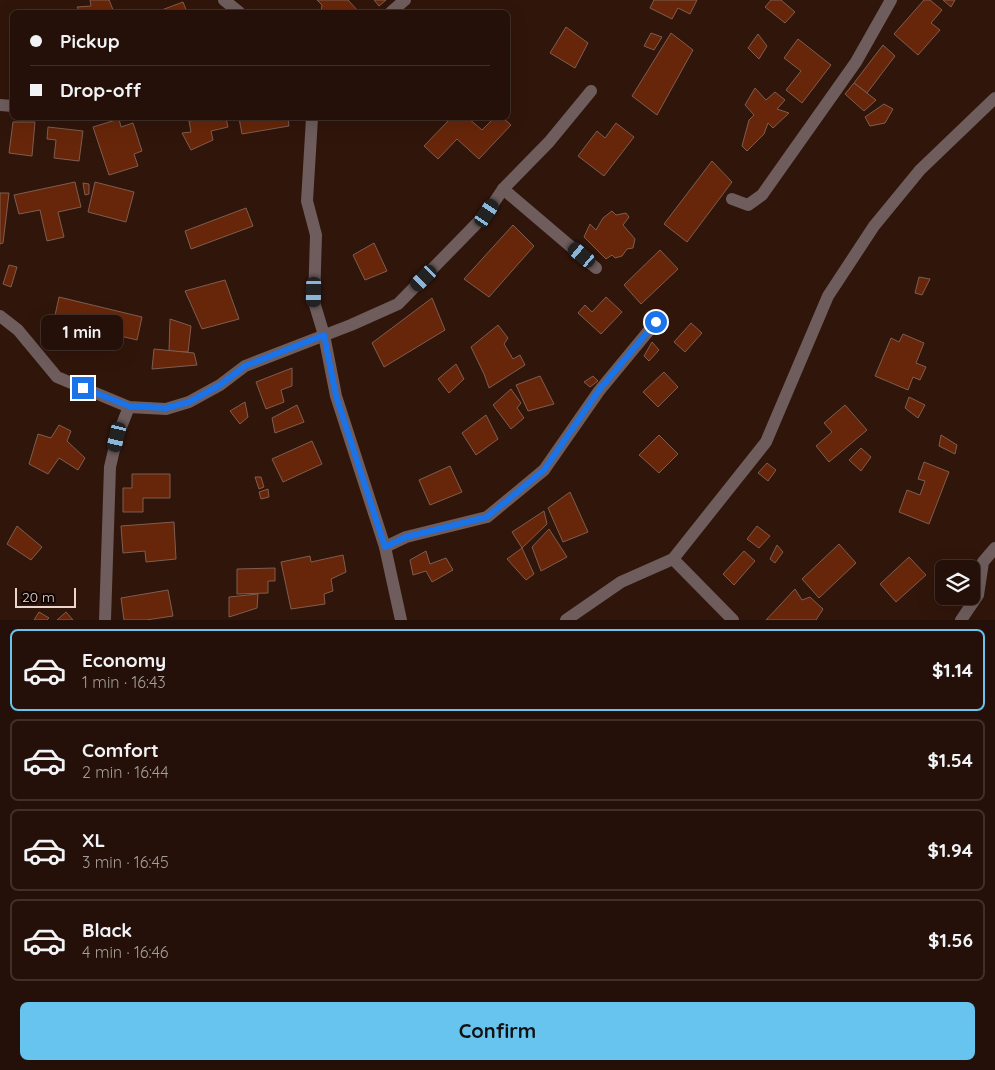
<!DOCTYPE html>
<html lang="en">
<head>
<meta charset="utf-8">
<style>
  :root { --surface:#241008; --page:#301e16; --text:#f1f3f6; --muted:#a39d9c; --line:#413029; --accent:#66c4ef }
  body { margin:0; font-family:Quicksand,sans-serif; background:var(--page); color:var(--text); height:100vh; display:flex; flex-direction:column; font-size:19px; white-space:nowrap }
  * { box-sizing:border-box; margin:0 }
  p { font-size:16px; color:var(--muted) }
  .icon { flex:none; width:28px; height:28px; fill:none; stroke:currentColor; stroke-width:2; stroke-linecap:round; stroke-linejoin:round }
  .map { position:relative; height:620px; overflow:hidden }
  .drawer { display:flex; flex-direction:column; background:var(--surface); flex:1 }
  .drawer>* { flex:none }
  .hud { position:absolute; left:10px; top:10px; width:500px; height:110px; border-radius:8px; box-shadow:0 5px 20px #0002,0 0 0 1px var(--line); display:grid; align-content:center; height:110px; padding:0 20px; background:var(--surface) }
  .tools { position:absolute; left:935px; top:560px; display:grid; gap:10px }
  .tools a { display:grid; place-items:center; width:45px; height:45px; border-radius:8px; background:var(--surface); box-shadow:0 5px 20px #0002,0 0 0 1px var(--line); font-size:25px }
  .scale { position:absolute; left:15px; bottom:12px; width:61px; box-sizing:border-box; padding-left:5px; border:2px solid #ead6cf; border-top:0; font-size:14px; line-height:18px; white-space:nowrap; color:#ead6cf; -webkit-text-stroke:4px #100503; paint-order:stroke }
  .end { position:absolute; width:22px; height:22px; margin:-11px; border:6px solid #1a73e8; background:#fff; box-shadow:0 0 0 2px #fff }
  .from { border-radius:50% }
  .bubble { position:absolute; height:35px; border-radius:8px; background:var(--surface); box-shadow:0 5px 20px #0002,0 0 0 1px var(--line); font-size:16px; font-weight:700; line-height:35px; text-align:center }
  .car { position:absolute; width:15px; height:30px; margin:-15px -8px; border-radius:6px; box-shadow:0 0 4px 1px #0007; background:linear-gradient(#222 24%,#8ab4d8 0 40%,#222 0 76%,#8ab4d8 0 86%,#222 0) }
  .hud b { display:flex; align-items:center; gap:18px; height:48px; font-size:19px }
  .hud b+b { border-top:1px solid var(--line) }
  .hud i { width:12px; height:12px; background:var(--text) }
  ul { padding:9px 0 0; list-style:none }
  li { display:flex; align-items:center; gap:15px; height:82px; margin:0 10px 8px; padding:0 10px; border:2px solid var(--line); border-radius:8px }
  li div { flex:1 }
  li b { display:block; font-size:19px }
  li em { font-style:normal; font-weight:700 }
  li.selected { border-color:var(--accent) }
  li>.icon { width:45px; height:45px; stroke-width:1.5 }
  .cta { display:flex; gap:10px; margin-top:auto; padding:10px 20px }
  .cta a { flex:1; height:58px; border-radius:8px; background:var(--accent); color:#111; font-size:20px; font-weight:700; line-height:58px; text-align:center }
  .map>svg:first-child { display:block }
  .building { fill:#672609; stroke:#7e5d50 }
  .lines { fill:none; stroke-linecap:round; stroke-linejoin:round }
  .minor { stroke:#6e5d5c; stroke-width:12 }
  .route { stroke:#1a73e8; stroke-width:6 }
</style>
</head>
<body>
<div class="map">
<svg width="995" height="620" viewBox="0 0 995 620">
  <rect width="100%" height="100%" fill="#30150a"/>
  <!-- building -->
  <g class="building">
    <polygon points="90,0 109,0 114,12 80,12 77,7 91,6"/>
    <polygon points="317,0 348,0 359,12 321,12 322,5"/>
    <polygon points="374,0 386,0 379,6"/>
    <polygon points="654,0 697,0 690,14 678,8 672,19 650,8"/>
    <polygon points="771,0 781,0 795,12 785,23 765,7"/>
    <polygon points="924,0 930,0 942,10 931,23 940,30 918,55 894,34"/>
    <polygon points="943,0 955,0 951,7"/>
    <polygon points="183,2 187,12 160,12 159,11"/>
    <polygon points="566,27 588,43 575,68 550,53"/>
    <polygon points="651,33 662,37 654,50 644,46"/>
    <polygon points="671,33 693,50 657,115 632,96"/>
    <polygon points="758,34 767,46 759,59 748,48"/>
    <polygon points="798,39 831,65 802,103 786,90 801,71 784,58"/>
    <polygon points="883,45 895,56 867,93 854,83"/>
    <polygon points="854,83 876,100 864,111 845,94"/>
    <polygon points="755,88 766,100 775,92 785,100 777,109 789,113 773,128 768,123 764,134 747,151 742,146 749,120 754,115 745,105"/>
    <polygon points="884,104 893,109 885,123 870,126 865,117"/>
    <polygon points="202,118 226,118 228,127 211,131 213,140 191,150 182,133 191,132 189,121 202,119"/>
    <polygon points="239,118 288,118 289,126 242,134"/>
    <polygon points="451,118 468,118 482,130 494,118 503,118 511,125 479,159 457,139 438,159 424,146"/>
    <polygon points="119,119 121,127 133,123 142,151 134,154 138,166 109,175 93,127"/>
    <polygon points="13,122 35,122 32,156 9,153"/>
    <polygon points="616,123 634,137 604,176 578,156 597,131 605,138"/>
    <polygon points="48,127 83,131 79,161 54,158 56,140 47,139"/>
    <polygon points="712,161 732,182 687,242 664,224"/>
    <polygon points="75,182 81,207 58,212 64,237 47,241 40,210 19,214 14,195"/>
    <polygon points="95,182 134,192 126,222 88,212"/>
    <polygon points="83,183 89,184 89,194 85,195"/>
    <polygon points="0,193 9,193 3,243 0,244"/>
    <polygon points="246,208 253,226 191,249 185,231"/>
    <polygon points="612,211 616,215 626,213 629,217 623,225 635,239 633,248 627,249 622,256 615,258 612,255 606,259 584,237 590,224 596,230 603,218"/>
    <polygon points="513,225 534,246 489,297 464,279"/>
    <polygon points="374,243 387,271 365,280 353,255"/>
    <polygon points="660,250 678,269 641,304 624,285"/>
    <polygon points="9,265 17,267 11,287 3,284"/>
    <polygon points="919,277 930,279 922,295 915,293"/>
    <polygon points="225,280 239,319 202,329 185,291"/>
    <polygon points="59,297 142,317 137,340 54,320"/>
    <polygon points="606,297 622,312 601,334 578,313 585,305 592,312"/>
    <polygon points="432,298 445,330 384,367 372,343"/>
    <polygon points="170,319 191,326 188,352 169,351"/>
    <polygon points="691,323 702,333 685,352 674,342"/>
    <polygon points="498,325 508,338 504,344 513,359 520,355 525,365 489,388 484,374 471,347"/>
    <polygon points="903,334 924,343 916,363 926,367 920,380 913,377 908,390 875,376 891,338 899,342"/>
    <polygon points="652,342 659,350 649,361 644,356"/>
    <polygon points="154,349 194,353 197,365 152,369"/>
    <polygon points="456,364 464,379 449,393 438,379"/>
    <polygon points="292,368 292,386 281,390 284,402 266,409 256,382"/>
    <polygon points="664,372 678,387 658,407 643,392"/>
    <polygon points="540,376 554,404 528,411 516,385"/>
    <polygon points="593,376 598,381 590,387 584,382"/>
    <polygon points="511,389 521,403 517,408 524,418 511,429 493,405"/>
    <polygon points="909,397 925,405 918,418 905,408"/>
    <polygon points="245,402 248,417 240,424 230,411"/>
    <polygon points="297,405 304,422 275,433 272,418"/>
    <polygon points="845,405 867,430 829,462 816,446 832,432 824,423"/>
    <polygon points="486,415 498,439 476,455 462,433"/>
    <polygon points="59,425 71,431 67,441 85,458 78,470 59,458 48,474 29,464 38,434 51,438"/>
    <polygon points="659,435 678,454 659,473 639,455"/>
    <polygon points="941,435 957,445 955,454 939,446"/>
    <polygon points="312,441 322,464 283,482 272,459"/>
    <polygon points="861,448 871,457 861,471 849,460"/>
    <polygon points="924,462 949,472 929,524 899,512 907,490 920,495 925,481 918,479"/>
    <polygon points="767,463 776,470 768,481 758,473"/>
    <polygon points="450,466 462,492 430,505 419,480"/>
    <polygon points="132,474 170,474 170,498 143,498 143,512 123,512 123,488 132,488"/>
    <polygon points="255,477 261,477 264,487 259,489"/>
    <polygon points="268,489 269,497 261,499 259,492"/>
    <polygon points="570,492 588,532 563,542 548,508"/>
    <polygon points="544,511 547,524 522,548 512,532"/>
    <polygon points="174,522 176,559 146,562 145,551 123,553 121,526"/>
    <polygon points="17,526 42,547 31,560 7,544"/>
    <polygon points="757,526 770,536 759,548 747,539"/>
    <polygon points="549,529 567,557 541,571 532,547"/>
    <polygon points="839,544 856,563 819,598 802,579"/>
    <polygon points="777,545 783,552 775,563 770,559"/>
    <polygon points="522,548 534,574 526,580 507,559"/>
    <polygon points="426,551 430,564 446,558 453,570 432,582 426,571 413,575 410,560"/>
    <polygon points="744,551 755,561 734,585 723,574"/>
    <polygon points="343,555 346,572 331,579 333,591 324,594 325,604 291,609 281,562 310,556 311,562"/>
    <polygon points="909,557 926,575 896,602 880,584"/>
    <polygon points="275,568 275,581 268,581 268,593 237,594 237,569"/>
    <polygon points="795,589 802,600 810,597 823,609 816,620 766,620"/>
    <polygon points="168,590 173,616 146,620 124,620 121,598"/>
    <polygon points="258,594 257,608 229,617 229,597"/>
    <polygon points="39,612 49,618 47,620 34,620"/>
    <polygon points="66,612 73,620 57,620"/>
  </g>
  <g class="lines">
    <!-- minor -->
    <g class="minor">
      <polyline points="224,0 239,12"/>
      <polyline points="391,12 405,0"/>
      <polyline points="0,105 12,106"/>
      <polyline points="312,118 307,201 316,235 314,302 324,335 336,396 385,547 401,620"/>
      <polyline points="503,189 596,268"/>
      <polyline points="732,199 748,205 762,195 856,62 891,0"/>
      <polyline points="0,316 18,330 57,377 129,407 166,409 189,402 220,385 245,366 351,325 398,304 487,213 503,189 549,142 591,91"/>
      <polyline points="385,547 406,537 487,517 544,470 599,391 656,322"/>
      <polyline points="673,559 733,620"/>
      <polyline points="105,620 110,467 117,437 129,407"/>
      <polyline points="566,620 621,582 673,559 766,442 828,296 874,226 920,170 995,98"/>
      <polyline points="961,620 978,595 983,562 995,548"/>
    </g>
  </g>
  <g class="lines">
    <!-- route -->
    <polyline class="route" points="83,388 129,406 166,408 189,402 220,385 245,366 324,335 336,396 385,547 406,537 487,517 544,470 599,390 656,322"/>
  </g>
</svg>
<div class="tools">
<a><svg class="icon" aria-label="layers" viewBox="0 0 24 24"><path d="M12 4l9 5-9 5-9-5zM3 14l9 5 9-5"/></svg></a>
</div>
<div class="scale">20 m</div>
<i class="end from" style="left:656px;top:322px"></i>
<i class="end" style="left:83px;top:388px"></i>
<div class="bubble" style="left:41px;top:315px;width:82px">1 min</div>
<i class="car" style="left:487px;top:213px;rotate:34deg"></i>
<i class="car" style="left:582px;top:255px;rotate:310deg"></i>
<i class="car" style="left:424px;top:278px;rotate:225deg"></i>
<i class="car" style="left:314px;top:292px;rotate:181deg"></i>
<i class="car" style="left:117px;top:437px;rotate:193deg"></i>
<div class="hud">
<b><i class="from"></i>Pickup</b>
<b><i></i>Drop-off</b>
</div>
</div>
<section class="drawer">
<ul>
<li class="selected"><svg class="icon" aria-label="car" viewBox="0 0 24 24"><path d="M5 17H2v-5l4-1 3-4h7l3 4 3 1v5h-3M9 17h6M6 11h13"/><circle cx="7" cy="17" r="2"/><circle cx="17" cy="17" r="2"/></svg><div><b>Economy</b><p>1 min · 16:43</p></div><em>$1.14</em></li>
<li><svg class="icon" aria-label="car" viewBox="0 0 24 24"><path d="M5 17H2v-5l4-1 3-4h7l3 4 3 1v5h-3M9 17h6M6 11h13"/><circle cx="7" cy="17" r="2"/><circle cx="17" cy="17" r="2"/></svg><div><b>Comfort</b><p>2 min · 16:44</p></div><em>$1.54</em></li>
<li><svg class="icon" aria-label="car" viewBox="0 0 24 24"><path d="M5 17H2v-5l4-1 3-4h7l3 4 3 1v5h-3M9 17h6M6 11h13"/><circle cx="7" cy="17" r="2"/><circle cx="17" cy="17" r="2"/></svg><div><b>XL</b><p>3 min · 16:45</p></div><em>$1.94</em></li>
<li><svg class="icon" aria-label="car" viewBox="0 0 24 24"><path d="M5 17H2v-5l4-1 3-4h7l3 4 3 1v5h-3M9 17h6M6 11h13"/><circle cx="7" cy="17" r="2"/><circle cx="17" cy="17" r="2"/></svg><div><b>Black</b><p>4 min · 16:46</p></div><em>$1.56</em></li>
</ul>
<div class="cta"><a>Confirm</a></div>
</section>
</body>
</html>
